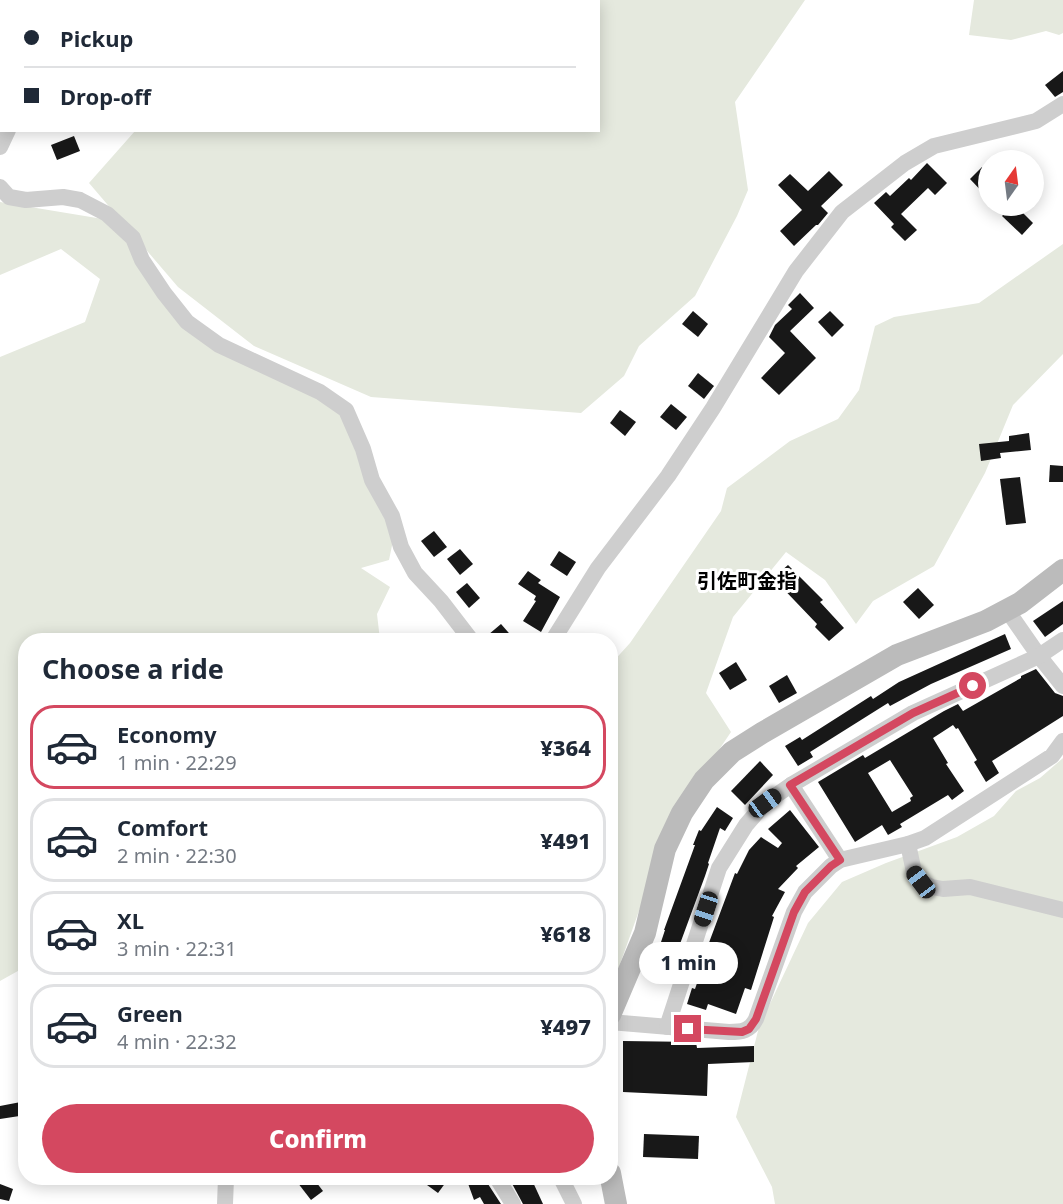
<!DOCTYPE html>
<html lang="en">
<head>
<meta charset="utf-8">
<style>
  :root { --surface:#fff; --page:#f2f2f3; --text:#1f2937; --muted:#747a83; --line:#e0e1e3; --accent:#d44860 }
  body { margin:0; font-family:"Noto Sans","Noto Sans JP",sans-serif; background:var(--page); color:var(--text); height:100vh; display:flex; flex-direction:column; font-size:22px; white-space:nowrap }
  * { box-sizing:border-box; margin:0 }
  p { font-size:20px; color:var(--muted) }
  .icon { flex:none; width:33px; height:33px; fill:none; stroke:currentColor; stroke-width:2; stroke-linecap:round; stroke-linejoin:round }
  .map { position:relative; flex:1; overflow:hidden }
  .details { position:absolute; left:18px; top:633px; width:600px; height:552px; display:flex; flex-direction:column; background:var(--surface); border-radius:24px; box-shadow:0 3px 15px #0003 }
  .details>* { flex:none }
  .top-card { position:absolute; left:0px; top:0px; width:600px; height:132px; box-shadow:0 3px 15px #0003; display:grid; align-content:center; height:132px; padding:0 24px; background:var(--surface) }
  .needle { width:39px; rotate:14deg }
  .controls { position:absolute; left:978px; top:150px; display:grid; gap:12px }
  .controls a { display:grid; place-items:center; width:66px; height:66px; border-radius:50%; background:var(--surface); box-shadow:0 3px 15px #0003; font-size:30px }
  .end { position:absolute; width:27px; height:27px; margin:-14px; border:8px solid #d44860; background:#fff; box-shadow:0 0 0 3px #fff }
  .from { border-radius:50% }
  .bubble { position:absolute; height:42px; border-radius:21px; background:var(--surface); box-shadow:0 3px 15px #0003; font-size:20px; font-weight:800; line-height:42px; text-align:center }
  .car { position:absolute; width:18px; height:36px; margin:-18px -9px; border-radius:8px; box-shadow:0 0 4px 2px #0007; background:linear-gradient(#222 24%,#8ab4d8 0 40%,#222 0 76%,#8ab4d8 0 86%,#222 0) }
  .top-card b { display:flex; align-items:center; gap:21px; height:57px; font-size:22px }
  .top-card b+b { border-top:2px solid var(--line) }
  .top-card i { width:15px; height:15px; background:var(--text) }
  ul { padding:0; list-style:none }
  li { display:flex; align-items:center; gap:18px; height:84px; margin:0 12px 9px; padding:0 12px; border:3px solid var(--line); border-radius:24px }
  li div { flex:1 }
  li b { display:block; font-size:22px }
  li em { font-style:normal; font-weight:800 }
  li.on { border-color:var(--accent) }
  li>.icon { width:54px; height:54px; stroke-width:1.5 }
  h2 { padding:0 24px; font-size:27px; line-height:72px }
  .primary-button { display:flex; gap:12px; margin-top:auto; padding:12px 24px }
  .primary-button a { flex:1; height:69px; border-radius:36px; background:var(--accent); color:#fff; font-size:24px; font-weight:800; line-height:69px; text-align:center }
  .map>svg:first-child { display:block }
  .green { fill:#e5e9de }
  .building { fill:#181818; fill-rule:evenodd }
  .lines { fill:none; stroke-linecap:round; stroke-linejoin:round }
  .street { stroke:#cecece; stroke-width:16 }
  .secondary { stroke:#bbb; stroke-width:22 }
  .route { stroke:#d44860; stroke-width:8 }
  .labels { text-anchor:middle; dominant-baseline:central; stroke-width:6; stroke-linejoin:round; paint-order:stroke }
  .neighbourhood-label { font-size:20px; font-weight:bold; fill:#000; stroke:#fff }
</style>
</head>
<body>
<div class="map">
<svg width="1063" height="1204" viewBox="0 0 1063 1204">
  <rect width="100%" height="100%" fill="#fff"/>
  <!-- green -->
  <g class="green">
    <polygon points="297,0 805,0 735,102 748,190 737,216 695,296 639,346 624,376 581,413 371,397 254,346 178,287 89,183 135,131 598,130 598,2 296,1"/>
    <polygon points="974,0 1063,0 1063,33 1059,35 1046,31 1011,40 969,35"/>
    <polygon points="0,202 115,221 199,330 346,410 394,536 389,560 361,568 390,587 377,614 380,640 26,640 25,967 0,981 0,357 85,322 100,279 61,249 0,275"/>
    <polygon points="1063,244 1063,354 1013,405 985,473 934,566 873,601 856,624 825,580 786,552 733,617 706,693 731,732 672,819 611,989 611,664 630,643 721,511 727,488 790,441 838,419 859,390 875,326 894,317 979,303"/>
    <polygon points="1063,758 1063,1204 775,1204 772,1187 736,1117 759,1027 808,923 842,882 886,863 957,837 994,816 1016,791 1040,778"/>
  </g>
  <!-- building -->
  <g class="building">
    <polygon points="1063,71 1063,92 1055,97 1045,85"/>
    <polygon points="74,136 80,151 57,160 51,145"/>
    <polygon points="927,163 947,183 935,195 928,188 901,214 917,230 905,241 891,227 894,224 874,203 886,192 890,196 909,178 911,180"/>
    <polygon points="982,167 988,173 988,198 970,179"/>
    <polygon points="829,171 843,185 821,206 828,213 818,225 816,225 794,246 780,231 802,210 778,185 790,174 808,191"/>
    <polygon points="1012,206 1016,206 1033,223 1022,235 1002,216"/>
    <polygon points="800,293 814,308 790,331 816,358 779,395 761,378 785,353 769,337 775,325 792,309 788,305"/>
    <polygon points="693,311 708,324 698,337 682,324"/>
    <polygon points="830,311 844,325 832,337 818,322"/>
    <polygon points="698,373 714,386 704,399 688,386"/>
    <polygon points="671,404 687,417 676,430 660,417"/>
    <polygon points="620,410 636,422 625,436 610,423"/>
    <polygon points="1029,433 1031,450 1000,453 1001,458 981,461 979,444 1009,441 1009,436"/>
    <polygon points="1050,465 1063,466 1063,482 1049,482"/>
    <polygon points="1020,477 1026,523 1006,525 1000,479"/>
    <polygon points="434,531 447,547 434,557 421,541"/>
    <polygon points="460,549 473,564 460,575 447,559"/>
    <polygon points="559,551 576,562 567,576 550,565"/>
    <polygon points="788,565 823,600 820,602 844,628 829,641 815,627 817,624 773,578"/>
    <polygon points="528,571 541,580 538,583 560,597 541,632 523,621 536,601 534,600 536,596 518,584"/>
    <polygon points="467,583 480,598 469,608 456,592"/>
    <polygon points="918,588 934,605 919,619 903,602"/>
    <polygon points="1063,601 1063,624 1045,637 1033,621"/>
    <polygon points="501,624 515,640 482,640"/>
    <polygon points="1005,634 1011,649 931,684 890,706 888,703 810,752 813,757 798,766 785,746 800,737 802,740 871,696 873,699 899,682"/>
    <polygon points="736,662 747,680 730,690 719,673"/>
    <path d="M1036 669 1055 693 1063 696V716L992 761 999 773 986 782 974 762 977 760 958 728 956 729 953 725 933 738 948 763 946 764 964 791 952 800 948 795 900 824 902 827 888 835 882 825 855 842 818 782 863 755 865 758 944 711 958 704 963 711 1021 678V676ZM890 760 913 796 910 798 911 801 892 812 868 773Z"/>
    <polygon points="787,675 797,693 779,703 769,686"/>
    <polygon points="760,761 773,775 745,805 731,791"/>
    <polygon points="717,807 733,818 725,831 720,828 708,863 709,864 705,876 677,952 678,952 673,967 655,960 665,930 664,930 695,845 693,845 699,830 701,831"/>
    <polygon points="790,810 819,847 796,866 798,868 778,889 785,892 772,916 774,917 751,990 745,988 736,1014 708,1004 706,1010 687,1004 692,988 695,989 709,948 707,948 735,873 737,874 749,850 761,837 778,848 782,843 768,829"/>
    <polygon points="623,1041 696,1042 697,1048 754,1046 754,1062 708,1064 707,1096 623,1092"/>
    <polygon points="26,1101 26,1115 0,1119 0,1106"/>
    <polygon points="644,1134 699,1136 698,1159 643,1157"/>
    <polygon points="294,1178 313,1178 323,1191 311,1200"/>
    <polygon points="433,1178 449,1178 438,1193 427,1185"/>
    <polygon points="466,1178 487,1178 488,1184 501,1204 484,1204 480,1197 474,1200"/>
    <polygon points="509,1178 531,1178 543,1204 523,1204"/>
    <polygon points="0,1184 13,1189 9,1201 0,1199"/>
  </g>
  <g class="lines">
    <!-- street -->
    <g class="street">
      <polyline points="56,0 57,2"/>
      <polyline points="263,2 265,0"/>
      <polyline points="0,147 8,130"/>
      <polyline points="0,187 9,197 26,200 63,197 80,200 107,214 133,238 142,260 164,293 187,322 219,345 320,392 346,410 363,449 372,480 392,516 401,547 415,573 441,601 471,640"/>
      <polyline points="1007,610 1039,656 1063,686"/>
      <polyline points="553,640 598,568 668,476 713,408 796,271 842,212 905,163 934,146 1036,121 1063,104"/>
      <polyline points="791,785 840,860"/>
      <polyline points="908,844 914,872 921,882 932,887 943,889 970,887 1063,910"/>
      <path d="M610 1022 729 1032C742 1032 750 1031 756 1019L794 912 805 892 831 866 840 860 908 844 925 838 1052 756 1063 741"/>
      <polyline points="667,1027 719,868 746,825 765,803 791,785 913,713 1039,656 1063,640"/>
      <polyline points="497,1178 513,1204"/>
      <polyline points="561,1178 574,1204"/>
      <polyline points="225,1204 226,1178"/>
    </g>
    <!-- secondary -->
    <g class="secondary">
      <polyline points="610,1015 645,933 665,849 682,813 704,780 732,752 762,733 897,655 986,621 1020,603 1063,570"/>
      <polyline points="610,1173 616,1204"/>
    </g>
  </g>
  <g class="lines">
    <!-- route -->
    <polyline class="route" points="688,1029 742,1032 749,1029 756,1019 794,912 805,892 831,866 840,860 790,785 913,713 973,686"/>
  </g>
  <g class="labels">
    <!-- neighbourhood labels -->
    <g class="neighbourhood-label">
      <text x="747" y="580">引佐町金指</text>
    </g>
  </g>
</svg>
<div class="controls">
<a><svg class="needle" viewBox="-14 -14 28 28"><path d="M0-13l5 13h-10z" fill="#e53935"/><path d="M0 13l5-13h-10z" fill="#747a83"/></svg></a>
</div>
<i class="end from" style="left:973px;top:686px"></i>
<i class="end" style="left:688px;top:1029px"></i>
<div class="bubble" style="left:639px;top:942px;width:99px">1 min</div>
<i class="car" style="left:765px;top:803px;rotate:54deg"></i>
<i class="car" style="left:921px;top:882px;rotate:323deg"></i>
<i class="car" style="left:706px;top:909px;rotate:198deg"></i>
<div class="top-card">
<b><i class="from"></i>Pickup</b>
<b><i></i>Drop-off</b>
</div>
<section class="details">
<h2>Choose a ride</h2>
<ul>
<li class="on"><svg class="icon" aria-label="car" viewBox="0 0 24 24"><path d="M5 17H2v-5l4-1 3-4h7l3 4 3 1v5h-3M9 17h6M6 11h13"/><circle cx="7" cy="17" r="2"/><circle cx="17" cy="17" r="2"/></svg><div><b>Economy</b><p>1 min · 22:29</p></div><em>¥364</em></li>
<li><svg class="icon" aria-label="car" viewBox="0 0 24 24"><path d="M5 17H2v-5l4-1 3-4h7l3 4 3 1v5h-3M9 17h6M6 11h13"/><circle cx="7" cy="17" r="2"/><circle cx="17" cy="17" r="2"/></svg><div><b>Comfort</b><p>2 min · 22:30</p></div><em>¥491</em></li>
<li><svg class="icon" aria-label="car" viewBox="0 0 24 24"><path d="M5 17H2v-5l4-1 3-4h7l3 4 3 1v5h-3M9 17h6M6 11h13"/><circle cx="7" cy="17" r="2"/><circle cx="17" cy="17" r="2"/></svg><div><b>XL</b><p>3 min · 22:31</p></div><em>¥618</em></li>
<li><svg class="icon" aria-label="car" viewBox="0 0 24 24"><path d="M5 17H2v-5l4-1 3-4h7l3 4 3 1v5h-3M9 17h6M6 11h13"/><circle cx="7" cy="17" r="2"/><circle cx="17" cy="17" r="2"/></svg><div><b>Green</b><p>4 min · 22:32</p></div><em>¥497</em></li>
</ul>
<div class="primary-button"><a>Confirm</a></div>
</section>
</div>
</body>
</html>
